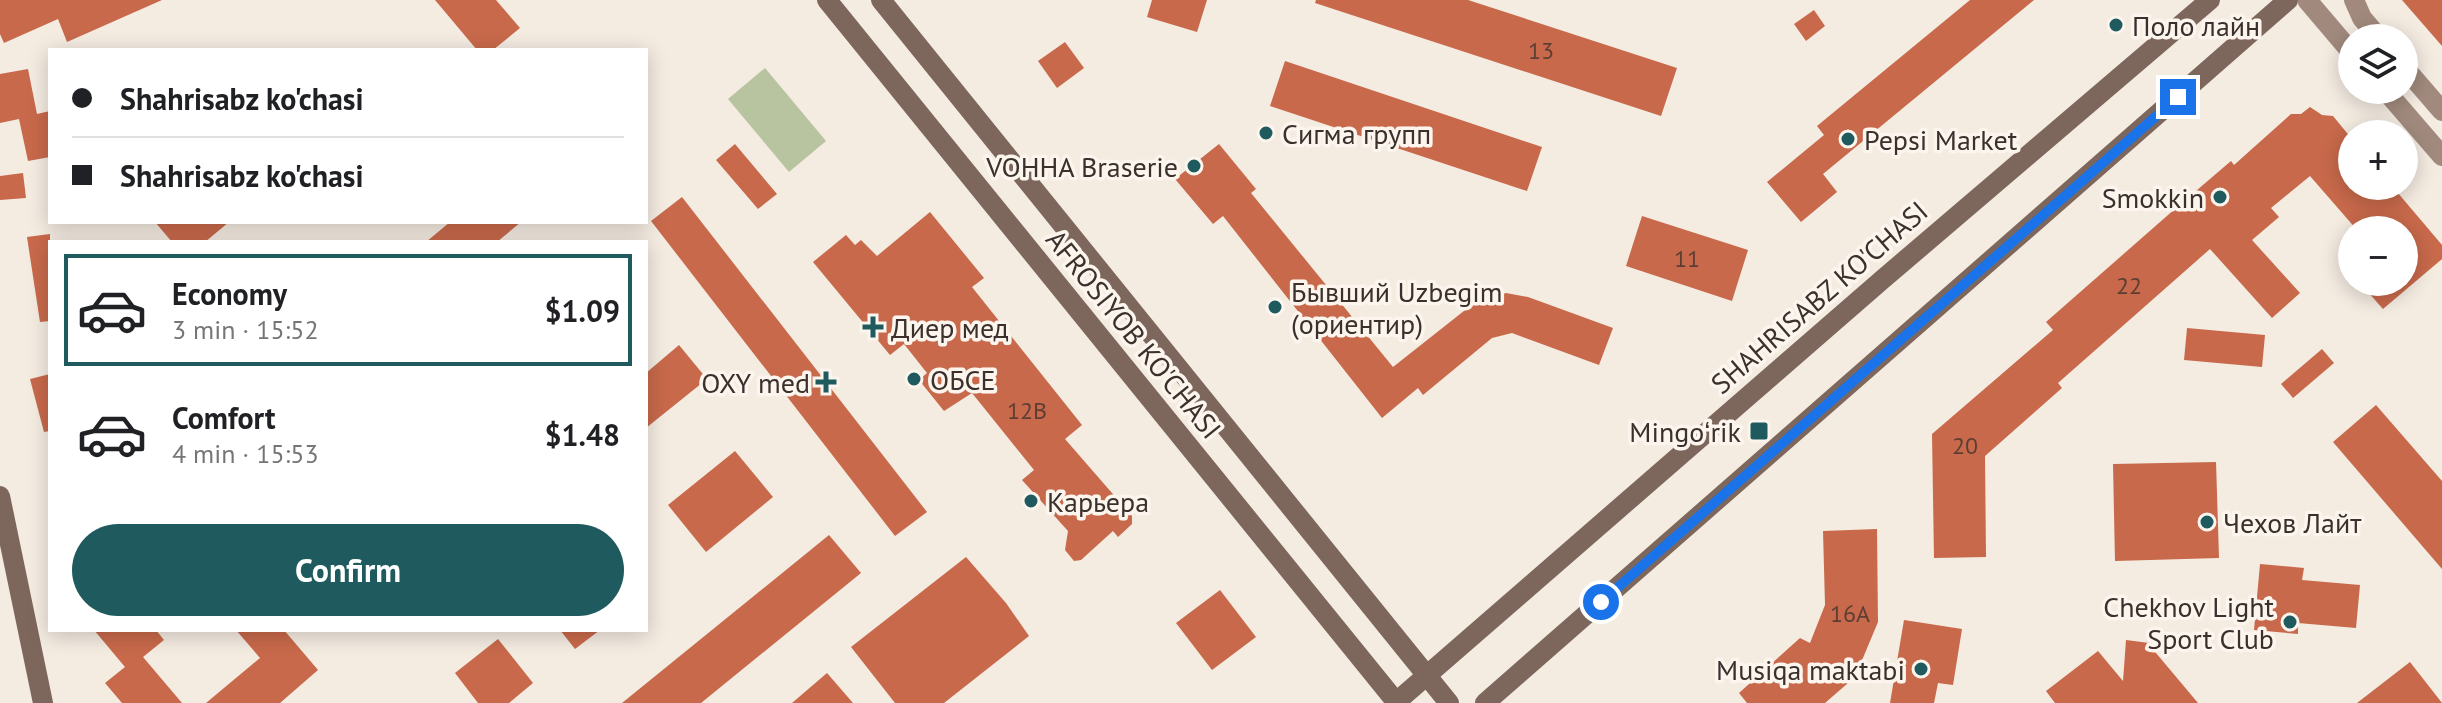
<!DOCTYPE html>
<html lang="en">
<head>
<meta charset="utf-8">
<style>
  :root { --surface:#fff; --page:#f6f6f6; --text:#202124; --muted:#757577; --line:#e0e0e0; --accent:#1f5a5e }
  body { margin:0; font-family:"PT Sans",sans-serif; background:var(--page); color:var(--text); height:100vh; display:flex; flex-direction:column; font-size:30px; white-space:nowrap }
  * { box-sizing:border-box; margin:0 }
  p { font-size:26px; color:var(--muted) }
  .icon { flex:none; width:44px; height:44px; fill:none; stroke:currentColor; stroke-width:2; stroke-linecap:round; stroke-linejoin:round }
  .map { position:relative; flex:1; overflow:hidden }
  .drawer { position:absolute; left:48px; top:240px; width:600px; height:392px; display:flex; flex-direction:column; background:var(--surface); border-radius:0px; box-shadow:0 4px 20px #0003 }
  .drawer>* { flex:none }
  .hud { position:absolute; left:48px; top:48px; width:600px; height:176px; border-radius:0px; box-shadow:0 4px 20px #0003; display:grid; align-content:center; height:176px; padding:0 24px; background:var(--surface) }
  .fabs { position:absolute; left:2338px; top:24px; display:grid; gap:16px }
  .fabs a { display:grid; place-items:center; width:80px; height:80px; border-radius:50%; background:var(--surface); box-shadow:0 4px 20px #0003; font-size:40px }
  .end { position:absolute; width:36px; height:36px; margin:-18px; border:10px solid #1a73e8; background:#fff; box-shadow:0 0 0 4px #fff }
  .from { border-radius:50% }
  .hud b { display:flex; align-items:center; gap:28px; height:76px; font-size:30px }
  .hud b+b { border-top:2px solid var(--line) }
  .hud i { width:20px; height:20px; background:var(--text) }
  ul { padding:14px 0 0; list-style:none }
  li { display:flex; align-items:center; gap:24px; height:112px; margin:0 16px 12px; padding:0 8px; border:4px solid transparent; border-radius:0px }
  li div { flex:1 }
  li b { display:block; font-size:30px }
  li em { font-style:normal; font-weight:600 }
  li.selected { border-color:var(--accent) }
  li>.icon { width:72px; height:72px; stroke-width:1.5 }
  .action { display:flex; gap:16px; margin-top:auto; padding:16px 24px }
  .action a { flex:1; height:92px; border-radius:48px; background:var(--accent); color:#fff; font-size:32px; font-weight:600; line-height:92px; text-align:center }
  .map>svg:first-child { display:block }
  .green { fill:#b8c4a0 }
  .building { fill:#c8694b }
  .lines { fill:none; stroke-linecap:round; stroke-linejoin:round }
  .secondary { stroke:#a18a7d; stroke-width:20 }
  .primary { stroke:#7d675c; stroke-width:20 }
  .route { stroke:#1a73e8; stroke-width:10 }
  .poi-dot { fill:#1f5a5e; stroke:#fbf5ee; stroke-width:3 }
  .labels { text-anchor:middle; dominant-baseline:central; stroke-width:7; stroke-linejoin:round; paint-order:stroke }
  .number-label { font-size:24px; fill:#5e3e33 }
  .poi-label { font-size:28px; fill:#3b302b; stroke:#fbf5ee; text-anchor:start }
  .street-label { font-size:28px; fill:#3b302b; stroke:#fbf5ee }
</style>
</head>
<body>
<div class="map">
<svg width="2442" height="703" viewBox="0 0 2442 703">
  <rect width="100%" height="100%" fill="#f4ebe1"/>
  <!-- green -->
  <polygon class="green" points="765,68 826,141 789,172 728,99"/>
  <!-- building -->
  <g class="building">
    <polygon points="0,0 162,0 67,42 58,19 4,43 0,34"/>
    <polygon points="435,0 496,0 520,28 493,50 477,50"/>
    <polygon points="1152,0 1207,0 1197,32 1147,17"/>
    <polygon points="1316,0 1468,0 1677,68 1661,116 1315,3"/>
    <polygon points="1970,0 2034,0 1823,174 1837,192 1801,222 1767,182 1824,135 1817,126"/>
    <polygon points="2402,0 2442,0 2442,46"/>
    <polygon points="1814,10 1825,26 1806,41 1794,24"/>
    <polygon points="1065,42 1084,68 1057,88 1038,61"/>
    <polygon points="1285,61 1542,147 1527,191 1270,106"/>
    <polygon points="28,69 37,114 50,111 50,157 28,161 19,119 0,123 0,74"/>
    <polygon points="2310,107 2322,115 2333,116 2352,139 2352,186 2392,186 2442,245 2442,259 2383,309 2359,282 2404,282 2404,230 2357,230 2310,176 2271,208 2279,217 2252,240 2300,293 2272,318 2210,249 2058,383 2062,388 1985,456 1986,557 1934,558 1932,434 2053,330 2046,322 2176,208 2231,161 2234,165 2291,114 2301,114"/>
    <polygon points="735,144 777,194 758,209 716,160"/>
    <polygon points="1219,144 1256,189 1251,193 1393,367 1474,303 1506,293 1528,297 1613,328 1599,365 1512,333 1492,338 1423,395 1418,388 1382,418 1223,216 1213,224 1175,179"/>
    <polygon points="23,173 26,198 0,200 0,176"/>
    <polygon points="682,197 927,512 895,536 651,221"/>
    <polygon points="930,212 984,278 972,287 1082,425 1065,439 1132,516 1132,524 1118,537 1113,531 1081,560 1074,561 1065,550 1068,531 1022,480 1034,470 972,393 944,411 919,380 927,373 904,344 890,355 813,262 846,235 855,245 861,240 877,256"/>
    <polygon points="1642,216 1748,250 1732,301 1626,266"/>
    <polygon points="155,222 229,222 205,242 172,242"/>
    <polygon points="450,222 521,222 497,242 426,242"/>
    <polygon points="50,234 50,321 40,322 27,237"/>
    <polygon points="2187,328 2265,335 2262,367 2184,360"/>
    <polygon points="679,345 707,379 646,428 646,373"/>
    <polygon points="2322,349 2334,363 2293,398 2281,384"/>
    <polygon points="50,374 50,431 44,432 30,379"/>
    <polygon points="2376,405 2442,481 2442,569 2333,442"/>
    <polygon points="735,451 773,497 706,552 668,505"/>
    <polygon points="2216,462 2219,558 2115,561 2113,464"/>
    <polygon points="1877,529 1878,622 1855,677 1825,703 1747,703 1739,693 1800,638 1810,643 1825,605 1823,531"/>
    <polygon points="829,535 861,573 701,703 622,703"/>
    <polygon points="966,557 1006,603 1029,636 944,703 895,703 851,647"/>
    <polygon points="2260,564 2304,568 2302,580 2360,585 2356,628 2298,623 2298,634 2254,630"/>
    <polygon points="1220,590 1256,637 1212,670 1176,623"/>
    <polygon points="1904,620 1962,629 1953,685 1938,683 1934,703 1890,703"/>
    <polygon points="94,630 156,630 164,640 143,657 182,703 122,703 105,683 125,667"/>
    <polygon points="236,630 284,630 318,670 280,703 206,703 260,658"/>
    <polygon points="560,630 600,630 575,649"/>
    <polygon points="498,639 533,683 509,703 478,703 455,673"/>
    <polygon points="2126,640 2157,644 2156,653 2198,703 2055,703 2046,691 2098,651 2123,681"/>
    <polygon points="2410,662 2442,703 2357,703"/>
    <polygon points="827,673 853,703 792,703"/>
  </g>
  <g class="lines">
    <!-- secondary -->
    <g class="secondary">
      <polyline points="2307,0 2352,53"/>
      <polyline points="2354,0 2362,18 2379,38"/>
      <polyline points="2404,67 2442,111"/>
      <polyline points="2385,90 2442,156"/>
    </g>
    <!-- primary -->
    <g class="primary">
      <polyline points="827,0 1397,703"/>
      <polyline points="881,0 1449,703"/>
      <polyline points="0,496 43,703"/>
      <polyline points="1395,703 1883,279 2210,0"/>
      <polyline points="1485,703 2288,0"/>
    </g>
  </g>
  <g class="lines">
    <!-- route -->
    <polyline class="route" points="1601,602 2178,97"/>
  </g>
  <!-- markers -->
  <g class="poi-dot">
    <circle cx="2116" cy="25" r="8"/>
    <circle cx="1266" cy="133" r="8"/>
    <circle cx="1848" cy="139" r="8"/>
    <circle cx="1194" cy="166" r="8"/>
    <circle cx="2220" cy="197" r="8"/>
    <circle cx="1275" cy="307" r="8"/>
    <path d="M869 315h8v8h8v8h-8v8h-8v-8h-8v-8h8z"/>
    <circle cx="914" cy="379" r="8"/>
    <path d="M822 370h8v8h8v8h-8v8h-8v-8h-8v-8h8z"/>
    <rect x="1749" y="421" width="20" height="20" rx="4"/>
    <circle cx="1031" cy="501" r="8"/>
    <circle cx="2207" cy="522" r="8"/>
    <circle cx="2290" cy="622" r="8"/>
    <circle cx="1921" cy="669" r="8"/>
  </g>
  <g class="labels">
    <!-- number labels -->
    <g class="number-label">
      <text x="1541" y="50">13</text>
      <text x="1687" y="258">11</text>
      <text x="2129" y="285">22</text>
      <text x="1027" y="410">12B</text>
      <text x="1965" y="445">20</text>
      <text x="1850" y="613">16A</text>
    </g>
    <!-- poi labels -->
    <g class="poi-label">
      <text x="2132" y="25">Поло лайн</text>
      <text x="1282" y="133">Сигма групп</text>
      <text x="1864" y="139">Pepsi Market</text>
      <text x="1178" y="166" text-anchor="end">VOHHA Braserie</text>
      <text x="2204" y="197" text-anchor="end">Smokkin</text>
      <text x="1291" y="291">Бывший Uzbegim<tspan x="1291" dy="32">(ориентир)</tspan></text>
      <text x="891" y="327">Диер мед</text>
      <text x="930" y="379">ОБСЕ</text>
      <text x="810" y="382" text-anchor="end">OXY med</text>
      <text x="1741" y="431" text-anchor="end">Mingoʻrik</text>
      <text x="1047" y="501">Карьера</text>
      <text x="2223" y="522">Чехов Лайт</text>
      <text x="2274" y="606" text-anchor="end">Chekhov Light<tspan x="2274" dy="32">Sport Club</tspan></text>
      <text x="1905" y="669" text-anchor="end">Musiqa maktabi</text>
    </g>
    <!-- street labels -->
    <g class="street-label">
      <text transform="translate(1819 297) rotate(-41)">SHAHRISABZ KO'CHASI</text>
      <text transform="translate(1134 334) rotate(51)">AFROSIYOB KO'CHASI</text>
    </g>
  </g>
</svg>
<div class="fabs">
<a><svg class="icon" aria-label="layers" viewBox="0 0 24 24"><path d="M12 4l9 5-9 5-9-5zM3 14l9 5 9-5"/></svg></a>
<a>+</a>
<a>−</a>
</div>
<i class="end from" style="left:1601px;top:602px"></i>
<i class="end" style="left:2178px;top:97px"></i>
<div class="hud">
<b><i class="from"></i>Shahrisabz ko'chasi</b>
<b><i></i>Shahrisabz ko'chasi</b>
</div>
<section class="drawer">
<ul>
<li class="selected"><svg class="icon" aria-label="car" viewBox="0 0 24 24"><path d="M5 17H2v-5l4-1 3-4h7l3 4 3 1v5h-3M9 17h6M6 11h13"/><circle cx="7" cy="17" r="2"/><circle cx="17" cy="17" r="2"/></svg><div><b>Economy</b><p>3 min · 15:52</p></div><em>$1.09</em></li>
<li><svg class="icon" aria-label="car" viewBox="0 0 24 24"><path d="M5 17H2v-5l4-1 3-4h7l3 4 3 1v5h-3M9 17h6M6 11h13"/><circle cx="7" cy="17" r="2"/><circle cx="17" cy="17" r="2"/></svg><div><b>Comfort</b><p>4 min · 15:53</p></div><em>$1.48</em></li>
</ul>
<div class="action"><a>Confirm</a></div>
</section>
</div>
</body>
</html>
